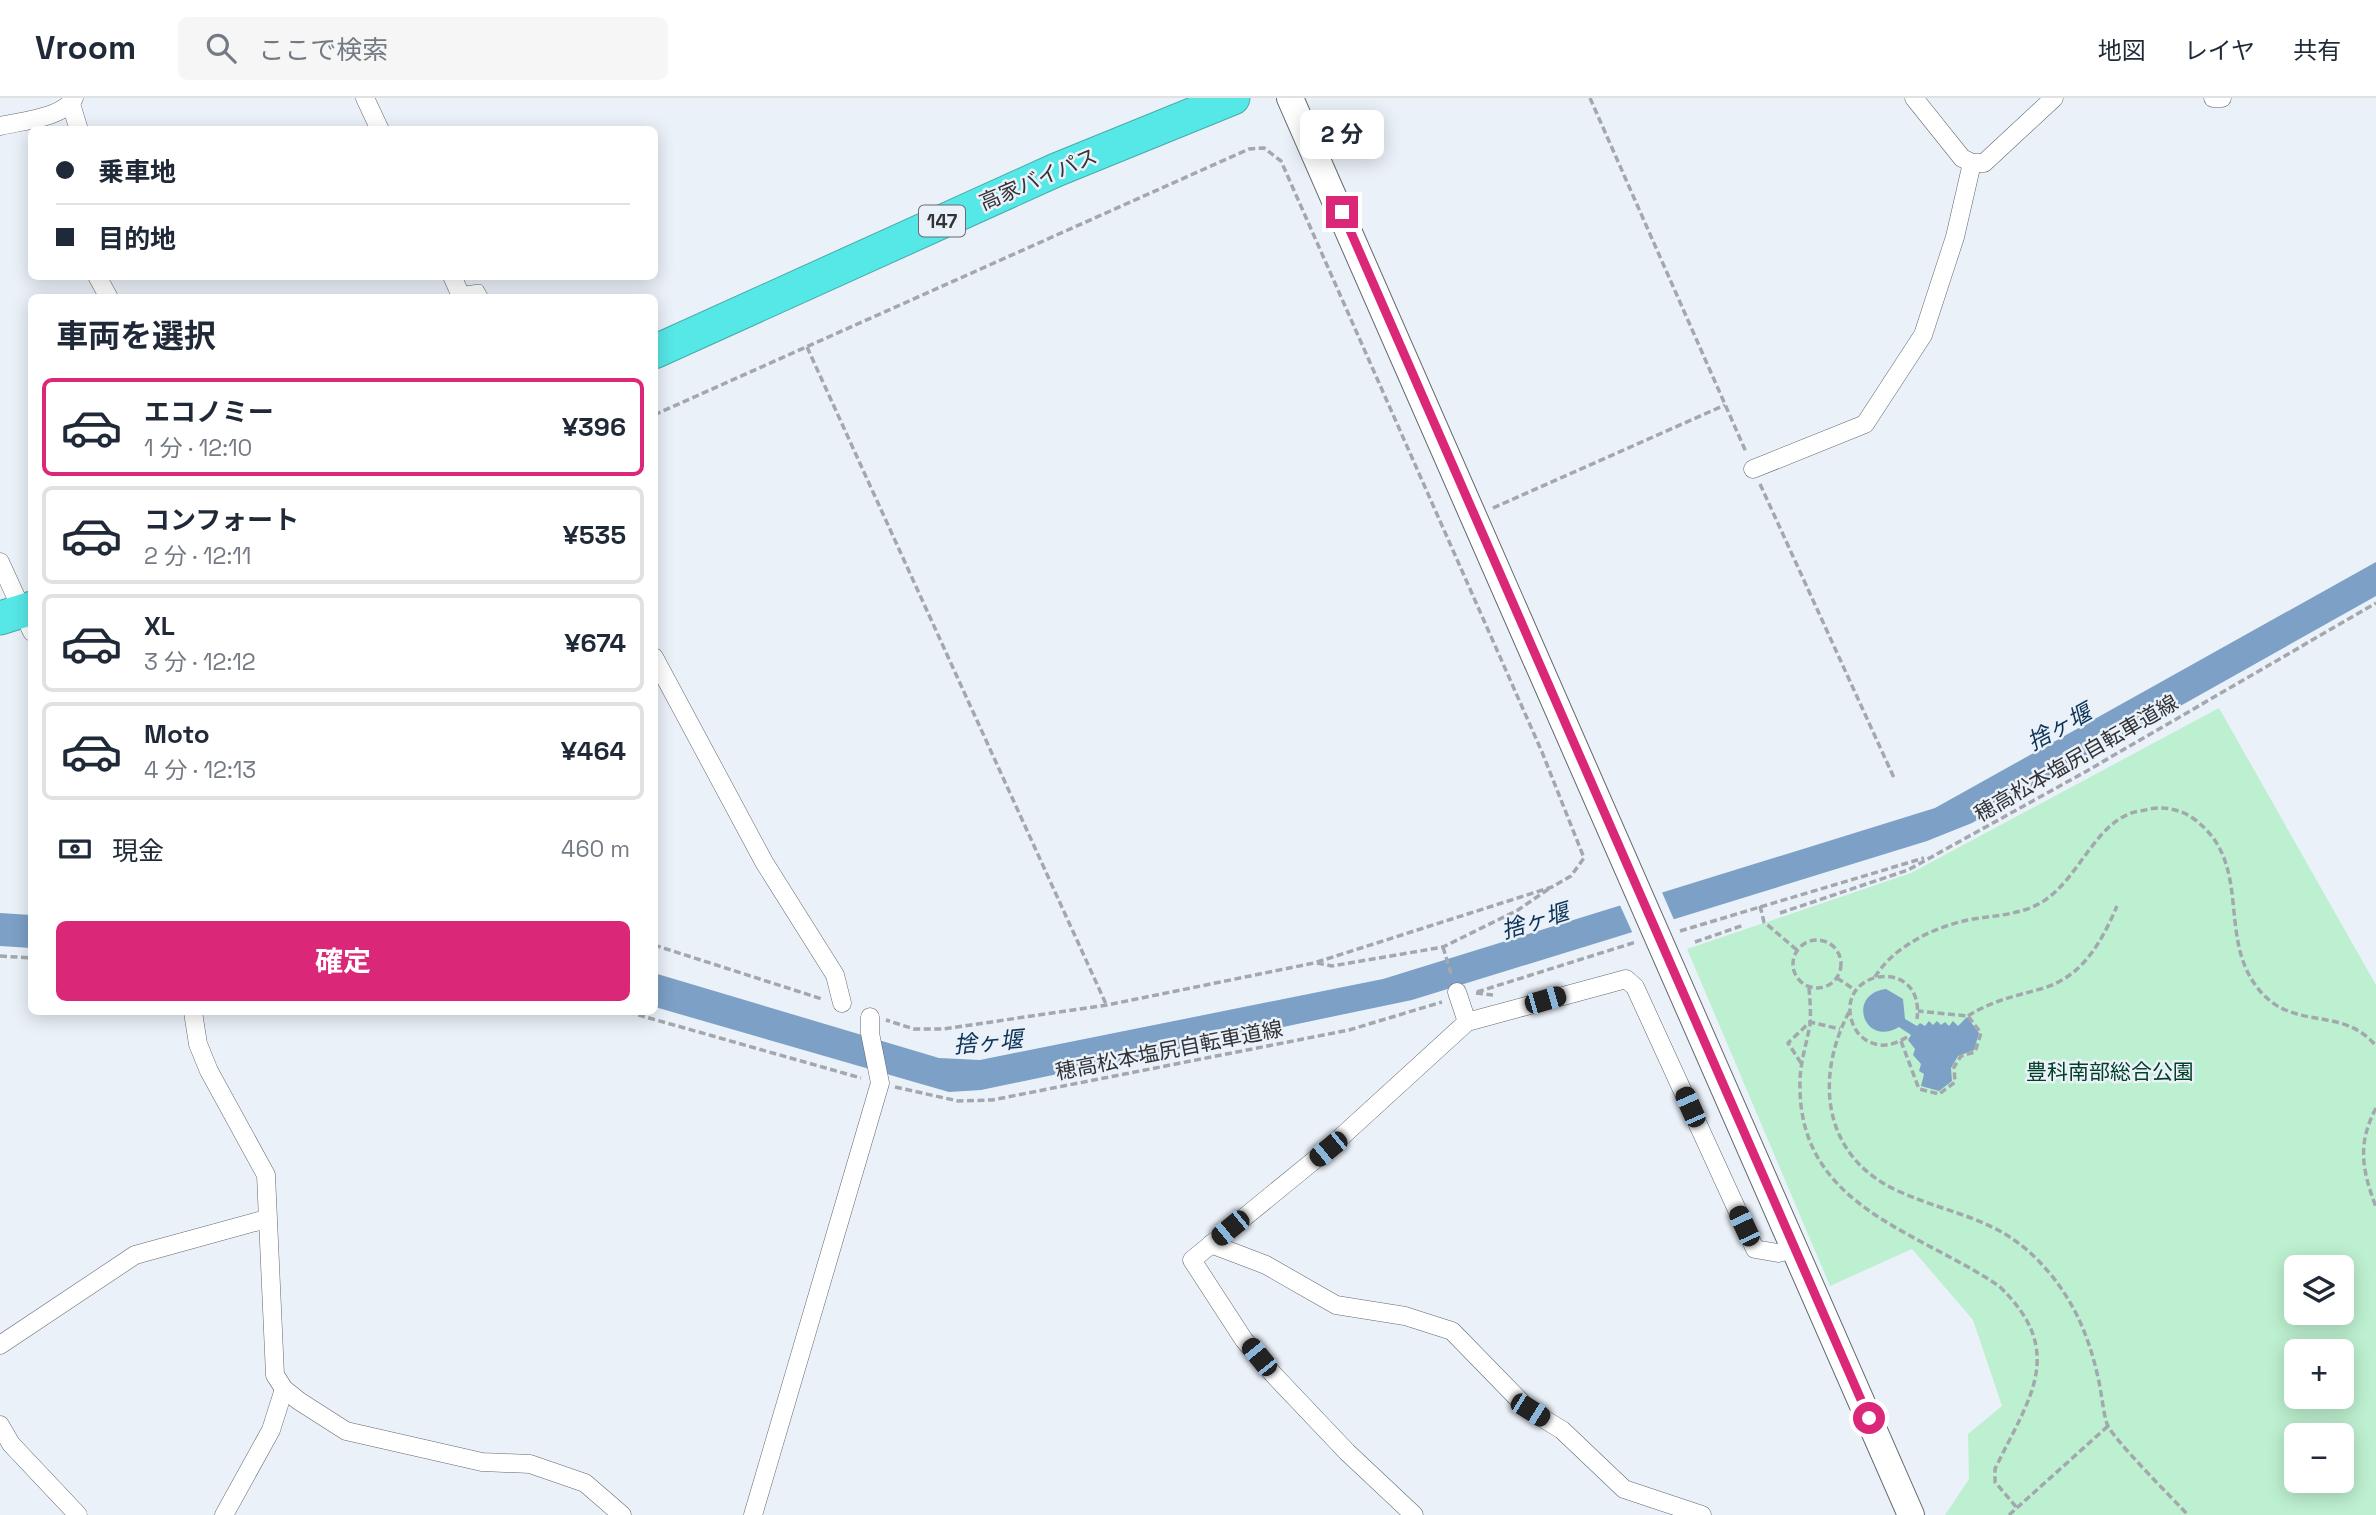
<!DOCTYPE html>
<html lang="ja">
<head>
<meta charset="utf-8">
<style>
  :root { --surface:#fff; --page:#f6f6f7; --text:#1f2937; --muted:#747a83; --line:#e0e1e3; --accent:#db2777 }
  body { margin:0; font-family:"Space Grotesk","Noto Sans JP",sans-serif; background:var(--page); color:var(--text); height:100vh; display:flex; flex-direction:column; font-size:26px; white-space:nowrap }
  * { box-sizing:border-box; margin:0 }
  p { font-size:23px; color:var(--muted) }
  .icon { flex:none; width:38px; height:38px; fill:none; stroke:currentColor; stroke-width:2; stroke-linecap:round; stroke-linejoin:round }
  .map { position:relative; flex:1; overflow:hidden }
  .drawer { position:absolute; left:28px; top:196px; width:630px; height:721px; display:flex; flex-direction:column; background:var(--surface); border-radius:10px; box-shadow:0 4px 18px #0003 }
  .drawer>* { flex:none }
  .guide { position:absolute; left:28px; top:28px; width:630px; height:154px; border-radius:10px; box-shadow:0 4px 18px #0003; display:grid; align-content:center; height:154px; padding:0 28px; background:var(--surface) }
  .fabs { position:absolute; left:2284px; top:1157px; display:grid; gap:14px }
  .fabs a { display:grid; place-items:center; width:70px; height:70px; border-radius:10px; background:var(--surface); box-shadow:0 4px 18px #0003; font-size:35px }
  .end { position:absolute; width:32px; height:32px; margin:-16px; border:9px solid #db2777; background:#fff; box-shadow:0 0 0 4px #fff }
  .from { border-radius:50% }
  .bubble { position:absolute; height:49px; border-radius:10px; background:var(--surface); box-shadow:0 4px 18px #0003; font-size:23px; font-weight:700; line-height:49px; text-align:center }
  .car { position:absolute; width:21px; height:42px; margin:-21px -10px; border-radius:9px; box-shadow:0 0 5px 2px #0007; background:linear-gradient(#222 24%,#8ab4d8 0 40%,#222 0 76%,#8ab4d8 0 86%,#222 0) }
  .guide b { display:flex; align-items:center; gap:24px; height:66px; font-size:26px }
  .guide b+b { border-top:2px solid var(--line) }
  .guide i { width:18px; height:18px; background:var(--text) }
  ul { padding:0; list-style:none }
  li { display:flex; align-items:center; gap:21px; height:98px; margin:0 14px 10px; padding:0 14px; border:4px solid var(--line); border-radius:10px }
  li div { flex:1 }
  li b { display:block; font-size:26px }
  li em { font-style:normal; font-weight:700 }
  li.selected { border-color:var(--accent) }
  li>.icon { width:63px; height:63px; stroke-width:1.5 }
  h2 { padding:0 28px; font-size:32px; line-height:84px }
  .pay { display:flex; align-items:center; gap:18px; height:77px; padding:0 28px; font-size:26px }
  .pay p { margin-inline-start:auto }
  .button { display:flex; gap:14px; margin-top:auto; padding:14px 28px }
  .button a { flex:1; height:80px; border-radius:10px; background:var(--accent); color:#fff; font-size:28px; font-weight:700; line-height:80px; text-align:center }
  header { display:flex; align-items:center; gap:42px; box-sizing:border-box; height:98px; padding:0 35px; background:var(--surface); border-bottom:2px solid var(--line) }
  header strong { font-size:33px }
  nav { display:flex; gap:38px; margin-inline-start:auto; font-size:24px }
  .search { width:490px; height:63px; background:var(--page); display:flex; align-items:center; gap:18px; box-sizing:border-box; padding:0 24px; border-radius:10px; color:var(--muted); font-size:26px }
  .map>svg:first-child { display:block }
  .green { fill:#bdf0d0; fill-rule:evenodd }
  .water { fill:#7ca0c6 }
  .pier { fill:#ebf1f9 }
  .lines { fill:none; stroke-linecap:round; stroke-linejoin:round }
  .lane-casing { stroke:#62676e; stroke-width:10 }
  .street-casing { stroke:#62676e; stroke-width:19 }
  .secondary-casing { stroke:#62676e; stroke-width:28 }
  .highway-casing { stroke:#48a9a9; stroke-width:35 }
  .path { stroke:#a3a8ae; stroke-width:3.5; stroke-dasharray:7 3.5; stroke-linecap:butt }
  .lane { stroke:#fff; stroke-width:9 }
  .street { stroke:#fff; stroke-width:18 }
  .secondary { stroke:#fff; stroke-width:26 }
  .highway { stroke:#55e8e7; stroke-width:33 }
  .route { stroke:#db2777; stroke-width:9 }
  .labels { text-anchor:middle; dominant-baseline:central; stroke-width:5; stroke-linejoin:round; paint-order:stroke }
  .shield { fill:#ebf1f9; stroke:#696c70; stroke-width:2 }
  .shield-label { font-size:19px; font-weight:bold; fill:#313336 }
  .street-label { font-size:21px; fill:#313336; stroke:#ebf1f9 }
  .park-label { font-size:21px; fill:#004125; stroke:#ebf1f9 }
  .water-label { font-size:23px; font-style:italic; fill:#0c3459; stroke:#ebf1f9 }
</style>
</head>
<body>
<header>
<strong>Vroom</strong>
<div class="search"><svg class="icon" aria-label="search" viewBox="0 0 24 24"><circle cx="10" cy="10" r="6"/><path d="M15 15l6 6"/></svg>ここで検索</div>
<nav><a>地図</a><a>レイヤ</a><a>共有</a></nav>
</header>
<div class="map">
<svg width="2376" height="1417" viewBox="0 0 2376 1417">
  <rect width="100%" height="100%" fill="#ebf1f9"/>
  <!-- green -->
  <path class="green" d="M2219 610 2376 887V1417H1945L1969 1381 1968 1336 2002 1308 1973 1222 1912 1151 1830 1188 1687 851 1911 775ZM2296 1169H2342V1214H2296ZM2296 1253H2342V1298H2296ZM2296 1337H2342V1382H2296Z"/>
  <!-- water -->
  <g class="water">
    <polygon points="2376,464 2376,498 1972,725 1927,743 1412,902 981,992 949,994 655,909 654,875 939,960 980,962 1383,881 1935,710"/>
    <polygon points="0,815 31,817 31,850 0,848"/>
    <path d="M1886 891 1903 901 1905 921 1917 928 1920 925 1925 928 1929 923 1933 927 1937 923 1941 927 1945 924 1949 928 1953 923 1958 928 1967 919 1979 935 1974 952 1958 958 1951 970 1952 983 1939 993 1921 988 1924 976 1919 973 1921 966 1913 957 1915 951 1908 942 1911 937 1899 929C1864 950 1846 896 1886 891Z"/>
  </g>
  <!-- pier -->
  <polygon class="pier" points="1661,792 1675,824 1633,836 1619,805"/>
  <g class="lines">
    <defs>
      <polyline id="lane" points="459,194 479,191 484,200"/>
      <g id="street">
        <polyline points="365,0 380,32"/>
        <polyline points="1914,0 1962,60 1972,65 1984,65 2054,0"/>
        <polyline points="2213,0 2222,0"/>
        <polyline points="71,6 79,32"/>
        <path d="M0 28C21 23 63 20 74 0"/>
        <polyline points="97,178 109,200"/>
        <polyline points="452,178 462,200"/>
        <polyline points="1753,371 1865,326 1923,237 1955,139 1972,65"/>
        <polyline points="0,464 32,534"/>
        <polyline points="654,559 764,764 835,877 842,905"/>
        <polyline points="1457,894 1467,924"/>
        <polyline points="193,914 198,946 209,973 266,1077 275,1277 284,1291 299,1303 346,1333 482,1364 530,1366 585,1385 622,1417"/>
        <polyline points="1211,1146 1266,1167 1336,1207 1405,1218 1452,1233 1529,1312 1562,1332 1624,1391 1702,1417"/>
        <polyline points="0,1247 135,1157 266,1121"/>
        <polyline points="0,1327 11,1346 78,1417"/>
        <polyline points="224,1417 271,1332 284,1291"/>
        <polyline points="753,1417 880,985 870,935 870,919"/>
        <polyline points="1414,1417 1347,1354 1273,1276 1244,1242 1192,1162 1328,1051 1467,924 1626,881 1635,889 1755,1151 1778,1155 1794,1151"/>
      </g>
      <polyline id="secondary" points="1290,0 1911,1417"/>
      <g id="highway">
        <polyline points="654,254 1056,72 1233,0"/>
        <polyline points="0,520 32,510"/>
      </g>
    </defs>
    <!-- lane casing -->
    <use href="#lane" class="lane-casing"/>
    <!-- street casing -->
    <use href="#street" class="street-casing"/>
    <!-- secondary casing -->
    <use href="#secondary" class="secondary-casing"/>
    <!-- highway casing -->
    <use href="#highway" class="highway-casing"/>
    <!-- path -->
    <g class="path">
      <polyline points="1590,0 1746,354"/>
      <polyline points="807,249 1106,906"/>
      <polyline points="654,317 1249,51 1264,50 1281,63 1542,654 1584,760 1571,778 1552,789 1314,865 1107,907 943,931 914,931 886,922"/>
      <polyline points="1760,386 1895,682"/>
      <polyline points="1493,410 1725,307"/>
      <polyline points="1760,808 1764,824 1797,852"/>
      <polyline points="1780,815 1908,772 2085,674 2376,505"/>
      <polyline points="1680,833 1924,760"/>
      <circle cx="1817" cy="866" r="24"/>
      <polyline points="1695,844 1744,827"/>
      <polyline points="654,847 822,901"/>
      <polyline points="1443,849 1452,879"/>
      <polyline points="0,858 32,860"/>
      <polyline points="1317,865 1332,868 1443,849 1518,812 1550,790"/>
      <path d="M1875 879C1893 849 1934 829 1968 822 1989 818 2008 818 2030 810 2075 793 2089 732 2129 716 2135 713 2143 713 2150 711 2165 708 2182 712 2194 721 2255 766 2215 840 2260 893 2295 934 2342 907 2376 948"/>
      <polyline points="1837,880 1855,892"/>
      <path d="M1809 890C1810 902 1811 915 1810 927 1806 948 1799 968 1800 990 1801 1109 1918 1133 1999 1188 2068 1254 2029 1300 1995 1371V1384L2017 1410"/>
      <polyline points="1477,894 1636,844"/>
      <polyline points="1476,895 1493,897"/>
      <polyline points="628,914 861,980"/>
      <path d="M1849 914C1814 981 1823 1059 1898 1093 1956 1119 2001 1119 2046 1171 2075 1204 2090 1241 2099 1284 2102 1298 2103 1313 2107 1326 2112 1340 2173 1401 2188 1417"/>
      <path d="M1968 918C1993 902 2016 898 2044 890 2083 878 2102 843 2117 808"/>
      <path d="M1907 939C1894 947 1880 951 1866 942 1858 937 1853 929 1851 920 1839 870 1925 859 1917 921"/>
      <polyline points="1901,943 1919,991 1939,996 1955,984 1954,969 1961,958 1975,954 1981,935 1968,918 1918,913"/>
      <polyline points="1801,965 1788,945 1810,924 1840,931"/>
      <polyline points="895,989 958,1003 992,1002 1349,932 1442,904"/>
      <path d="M2376 1010C2357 1046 2362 1072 2376 1109"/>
      <polyline points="2009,1417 2108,1328"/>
    </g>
    <!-- lane -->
    <use href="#lane" class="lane"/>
    <!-- street -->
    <use href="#street" class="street"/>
    <!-- secondary -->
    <use href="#secondary" class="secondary"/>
    <!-- highway -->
    <use href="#highway" class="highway"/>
  </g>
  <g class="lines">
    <!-- route -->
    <polyline class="route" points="1342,114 1869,1320"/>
  </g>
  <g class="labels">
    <!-- shield labels -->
    <rect class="shield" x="919" y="107.5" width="46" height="31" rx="5"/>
    <g class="shield-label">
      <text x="942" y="123">147</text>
    </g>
    <!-- street labels -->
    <g class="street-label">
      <text transform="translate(1038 81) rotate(-23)">高家バイパス</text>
      <text transform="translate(2076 660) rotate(-30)">穂高松本塩尻自転車道線</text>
      <text transform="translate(1169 952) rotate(-11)">穂高松本塩尻自転車道線</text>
    </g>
    <!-- park labels -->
    <g class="park-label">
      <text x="2110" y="973">豊科南部総合公園</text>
    </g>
    <!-- water labels -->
    <g class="water-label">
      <text transform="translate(2059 629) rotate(-29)">捨ヶ堰</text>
      <text transform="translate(1535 823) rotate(-17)">捨ヶ堰</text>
      <text transform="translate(988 944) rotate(-5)">捨ヶ堰</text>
    </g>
  </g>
</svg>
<div class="fabs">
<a><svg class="icon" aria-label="layers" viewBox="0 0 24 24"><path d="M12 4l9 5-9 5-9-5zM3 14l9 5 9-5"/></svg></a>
<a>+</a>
<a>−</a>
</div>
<i class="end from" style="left:1869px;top:1320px"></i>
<i class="end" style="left:1342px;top:114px"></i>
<div class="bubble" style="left:1300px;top:12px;width:84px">2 分</div>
<i class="car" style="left:1545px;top:902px;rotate:74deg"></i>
<i class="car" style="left:1690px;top:1009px;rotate:336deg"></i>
<i class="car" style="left:1328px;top:1051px;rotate:231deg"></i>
<i class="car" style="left:1744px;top:1128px;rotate:335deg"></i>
<i class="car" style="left:1230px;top:1130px;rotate:231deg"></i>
<i class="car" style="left:1259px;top:1259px;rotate:321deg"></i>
<i class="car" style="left:1530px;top:1312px;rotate:122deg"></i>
<div class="guide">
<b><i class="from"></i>乗車地</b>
<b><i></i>目的地</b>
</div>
<section class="drawer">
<h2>車両を選択</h2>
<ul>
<li class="selected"><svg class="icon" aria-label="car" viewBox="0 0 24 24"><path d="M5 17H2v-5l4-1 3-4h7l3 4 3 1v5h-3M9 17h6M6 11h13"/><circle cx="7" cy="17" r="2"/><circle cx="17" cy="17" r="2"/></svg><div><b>エコノミー</b><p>1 分 · 12:10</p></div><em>¥396</em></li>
<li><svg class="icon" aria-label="car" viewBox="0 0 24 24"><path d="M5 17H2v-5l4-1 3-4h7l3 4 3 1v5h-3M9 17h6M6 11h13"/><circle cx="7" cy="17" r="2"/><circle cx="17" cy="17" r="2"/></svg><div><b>コンフォート</b><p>2 分 · 12:11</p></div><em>¥535</em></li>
<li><svg class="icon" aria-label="car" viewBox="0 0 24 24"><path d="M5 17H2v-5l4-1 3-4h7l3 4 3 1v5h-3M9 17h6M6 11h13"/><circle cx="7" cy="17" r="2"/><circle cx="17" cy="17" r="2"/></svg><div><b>XL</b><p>3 分 · 12:12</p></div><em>¥674</em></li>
<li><svg class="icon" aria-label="car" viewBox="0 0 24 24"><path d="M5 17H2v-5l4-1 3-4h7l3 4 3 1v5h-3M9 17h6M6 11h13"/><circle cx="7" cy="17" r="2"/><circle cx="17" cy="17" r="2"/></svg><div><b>Moto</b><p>4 分 · 12:13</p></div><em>¥464</em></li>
</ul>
<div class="pay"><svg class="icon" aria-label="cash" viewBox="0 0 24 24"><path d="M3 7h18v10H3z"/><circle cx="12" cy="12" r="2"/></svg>現金<p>460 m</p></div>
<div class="button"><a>確定</a></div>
</section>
</div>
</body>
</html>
